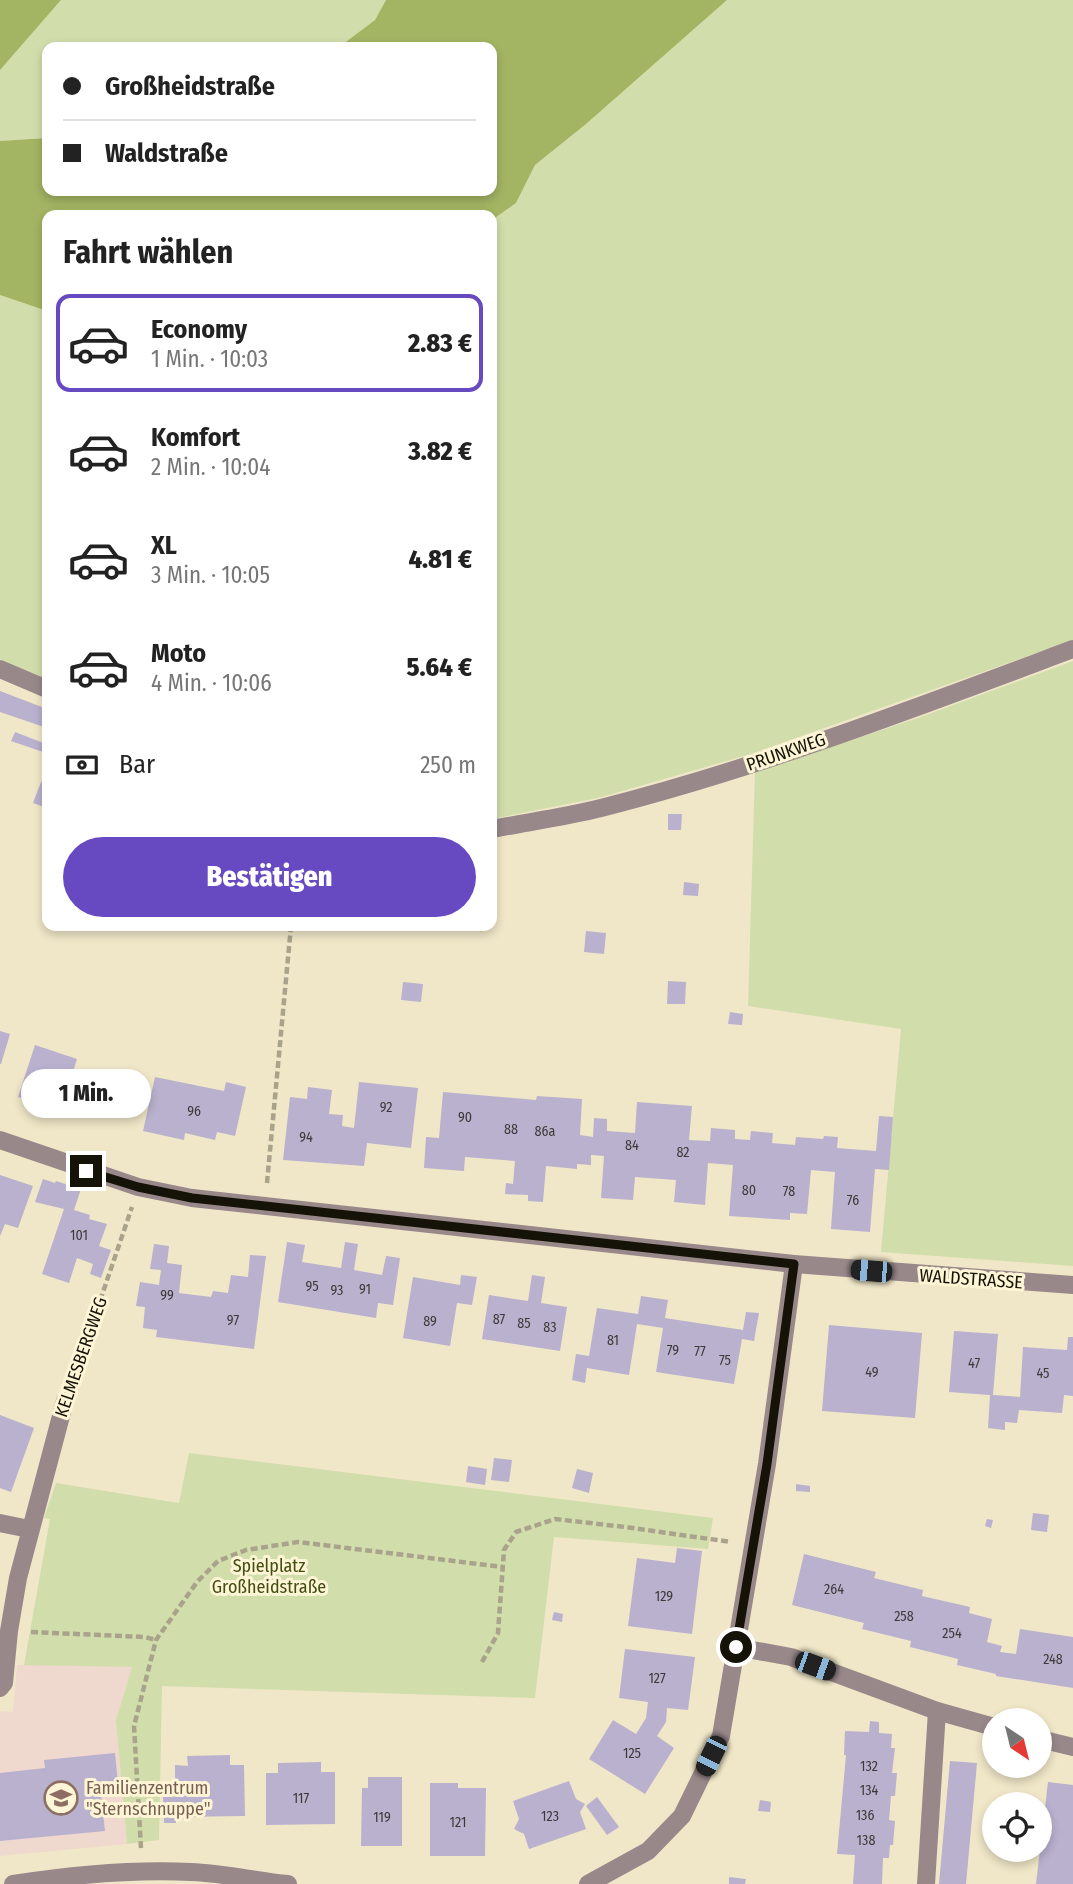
<!DOCTYPE html>
<html lang="de">
<head>
<meta charset="utf-8">
<style>
  :root { --surface:#fff; --page:#f6f6f6; --text:#222; --muted:#767676; --line:#e0e0e0; --accent:#6749c2 }
  body { margin:0; font-family:"Fira Sans Condensed",sans-serif; background:var(--page); color:var(--text); height:100vh; display:flex; flex-direction:column; font-size:26px; white-space:nowrap }
  * { box-sizing:border-box; margin:0 }
  p { font-size:23px; color:var(--muted) }
  .icon { flex:none; width:38px; height:38px; fill:none; stroke:currentColor; stroke-width:2; stroke-linecap:round; stroke-linejoin:round }
  .map { position:relative; flex:1; overflow:hidden }
  .details { position:absolute; left:42px; top:210px; width:455px; height:721px; display:flex; flex-direction:column; background:var(--surface); border-radius:14px; box-shadow:0 4px 10px #0003 }
  .details>* { flex:none }
  .top-card { position:absolute; left:42px; top:42px; width:455px; height:154px; border-radius:14px; box-shadow:0 4px 10px #0003; display:grid; align-content:center; height:154px; padding:0 21px; background:var(--surface) }
  .needle { width:46px; rotate:145deg }
  .fabs { position:absolute; left:982px; top:1708px; display:grid; gap:14px }
  .fabs a { display:grid; place-items:center; width:70px; height:70px; border-radius:50%; background:var(--surface); box-shadow:0 4px 10px #0003; font-size:35px }
  .end { position:absolute; width:32px; height:32px; margin:-16px; border:9px solid #151307; background:#fff; box-shadow:0 0 0 4px #fff }
  .from { border-radius:50% }
  .bubble { position:absolute; height:49px; border-radius:24px; background:var(--surface); box-shadow:0 4px 10px #0003; font-size:23px; font-weight:800; line-height:49px; text-align:center }
  .car { position:absolute; width:21px; height:42px; margin:-21px -10px; border-radius:9px; box-shadow:0 0 5px 2px #0007; background:linear-gradient(#222 24%,#8ab4d8 0 40%,#222 0 76%,#8ab4d8 0 86%,#222 0) }
  .top-card b { display:flex; align-items:center; gap:24px; height:66px; font-size:26px }
  .top-card b+b { border-top:2px solid var(--line) }
  .top-card i { width:18px; height:18px; background:var(--text) }
  ul { padding:0; list-style:none }
  li { display:flex; align-items:center; gap:21px; height:98px; margin:0 14px 10px; padding:0 7px; border:4px solid transparent; border-radius:14px }
  li div { flex:1 }
  li b { display:block; font-size:26px }
  li em { font-style:normal; font-weight:800 }
  li.current { border-color:var(--accent) }
  li>.icon { width:63px; height:63px; stroke-width:1.5 }
  h2 { padding:0 21px; font-size:32px; line-height:84px }
  .pay { display:flex; align-items:center; gap:18px; height:77px; padding:0 21px; font-size:26px }
  .pay p { margin-inline-start:auto }
  .primary-button { display:flex; gap:14px; margin-top:auto; padding:14px 21px }
  .primary-button a { flex:1; height:80px; border-radius:42px; background:var(--accent); color:#fff; font-size:28px; font-weight:800; line-height:80px; text-align:center }
  .map>svg:first-child { display:block }
  .education { fill:#efd8cd }
  .green { fill:#d1ddab }
  .forest { fill:#a3b463 }
  .building { fill:#b9b1ce }
  .lines { fill:none; stroke-linecap:round; stroke-linejoin:round }
  .path { stroke:#aaa38b; stroke-width:4.5; stroke-dasharray:7 3.5; stroke-linecap:butt }
  .minor { stroke:#98888a; stroke-width:18 }
  .route { stroke:#151307; stroke-width:9 }
  .labels { text-anchor:middle; dominant-baseline:central; stroke-width:6; stroke-linejoin:round; paint-order:stroke }
  .number-label { font-size:14px; fill:#3e3a39 }
  .street-label { font-size:18px; fill:#151307; stroke:#fdf5d5 }
  .park-label { font-size:18px; fill:#444e12; stroke:#fdf5d5 }
  .education-label { font-size:18px; fill:#785e54; stroke:#fdf5d5; text-anchor:start }
</style>
</head>
<body>
<div class="map">
<svg width="1073" height="1884" viewBox="0 0 1073 1884">
  <rect width="100%" height="100%" fill="#f0e7c8"/>
  <!-- education -->
  <polygon class="education" points="43,1664 132,1667 116,1720 127,1844 0,1856 0,1711 13,1712 17,1665"/>
  <!-- green -->
  <g class="green">
    <polygon points="61,0 386,0 375,20 339,47 47,47 47,138 0,141 0,70"/>
    <polygon points="727,0 1073,0 1073,640 751,754 598,798 492,819 492,220 516,203 535,165 586,124"/>
    <polygon points="0,295 47,311 47,679 0,659"/>
    <polygon points="1073,661 1073,1266 881,1252 901,1029 748,1006 755,772 915,719"/>
    <polygon points="189,1453 713,1518 708,1549 554,1537 535,1698 162,1686 159,1840 127,1844 116,1720 132,1667 24,1665 50,1519 44,1518 56,1483 179,1503"/>
  </g>
  <!-- forest -->
  <g class="forest">
    <polygon points="0,0 61,0 0,70"/>
    <polygon points="386,0 727,0 586,124 535,165 516,203 492,220 492,215 47,215 47,311 0,295 0,141 47,138 47,191 492,191 492,47 339,47 375,20"/>
  </g>
  <!-- building -->
  <g class="building">
    <polygon points="0,691 47,709 47,728 0,712"/>
    <polygon points="15,732 46,744 43,752 11,741"/>
    <polygon points="41,782 47,784 47,808 33,803"/>
    <polygon points="668,814 682,814 681,830 668,830"/>
    <polygon points="684,882 699,884 698,896 683,895"/>
    <polygon points="586,931 606,933 604,954 584,952"/>
    <polygon points="668,981 686,982 685,1004 667,1004"/>
    <polygon points="403,982 423,984 421,1002 401,1000"/>
    <polygon points="730,1012 743,1014 742,1025 728,1024"/>
    <polygon points="0,1031 10,1034 1,1064 0,1064"/>
    <polygon points="35,1045 77,1059 72,1075 90,1081 87,1113 62,1105 60,1110 18,1097"/>
    <polygon points="155,1077 224,1091 226,1082 246,1087 235,1136 217,1132 215,1140 185,1133 184,1140 143,1131"/>
    <polygon points="359,1082 418,1088 411,1148 367,1143 364,1166 283,1160 290,1097 307,1099 308,1087 332,1090 329,1114 343,1115 342,1126 354,1128"/>
    <polygon points="443,1092 536,1100 537,1096 582,1099 580,1135 593,1137 594,1118 607,1119 607,1131 635,1133 637,1102 692,1106 689,1140 710,1141 711,1128 735,1130 735,1139 750,1140 751,1131 773,1133 772,1143 795,1145 796,1137 823,1139 824,1136 838,1137 837,1148 876,1151 879,1116 893,1117 889,1170 875,1169 870,1232 831,1229 835,1172 811,1170 807,1214 790,1213 790,1220 729,1216 733,1165 708,1163 705,1205 674,1202 676,1180 635,1177 633,1200 601,1198 604,1156 591,1155 591,1165 577,1164 577,1169 546,1166 543,1202 528,1201 528,1195 505,1194 506,1183 513,1184 515,1161 465,1157 464,1171 424,1168 426,1137 439,1138"/>
    <polygon points="0,1175 33,1186 18,1228 5,1224 0,1236"/>
    <polygon points="43,1179 55,1183 56,1181 81,1189 74,1210 90,1215 89,1219 107,1224 99,1246 111,1250 101,1278 90,1274 93,1264 77,1258 69,1283 42,1274 64,1209 35,1202"/>
    <polygon points="287,1242 305,1245 302,1262 341,1268 345,1242 358,1244 354,1270 382,1275 386,1256 400,1258 393,1305 378,1303 376,1318 278,1302"/>
    <polygon points="154,1244 169,1246 167,1263 182,1265 179,1293 211,1297 213,1291 228,1293 231,1275 248,1277 250,1255 266,1256 254,1349 156,1337 157,1330 143,1328 145,1307 136,1306 140,1282 159,1285 161,1270 150,1269"/>
    <polygon points="461,1275 477,1277 472,1305 457,1303 450,1346 403,1338 413,1277 460,1285"/>
    <polygon points="532,1275 545,1277 541,1303 567,1307 560,1351 482,1339 489,1295 528,1301"/>
    <polygon points="641,1296 668,1300 665,1318 743,1330 746,1312 759,1313 754,1341 742,1339 734,1384 656,1372 663,1328 637,1324 629,1375 587,1368 585,1383 572,1380 576,1354 589,1356 597,1308 638,1314"/>
    <polygon points="829,1325 922,1333 915,1418 822,1411"/>
    <polygon points="954,1331 998,1334 993,1395 1020,1397 1023,1347 1067,1350 1068,1337 1073,1337 1073,1396 1064,1395 1062,1413 1019,1410 1017,1423 1005,1422 1005,1430 988,1428 990,1395 949,1392"/>
    <polygon points="0,1415 34,1428 11,1492 0,1488"/>
    <polygon points="494,1458 512,1460 509,1482 491,1480"/>
    <polygon points="468,1466 487,1469 485,1485 466,1482"/>
    <polygon points="577,1469 593,1473 589,1493 572,1488"/>
    <polygon points="796,1484 810,1486 810,1492 796,1491"/>
    <polygon points="1033,1513 1049,1515 1047,1532 1031,1530"/>
    <polygon points="987,1519 993,1520 991,1528 985,1526"/>
    <polygon points="677,1548 702,1551 692,1634 628,1626 637,1558 675,1563"/>
    <polygon points="804,1554 876,1572 874,1578 923,1590 922,1596 970,1607 969,1613 992,1619 987,1642 1002,1646 1000,1652 1016,1654 1020,1629 1073,1637 1073,1688 996,1676 996,1674 957,1665 958,1659 910,1647 911,1641 862,1629 864,1623 792,1605"/>
    <polygon points="554,1612 563,1614 562,1622 552,1620"/>
    <polygon points="625,1649 695,1657 688,1710 667,1708 666,1722 657,1736 674,1748 645,1794 589,1759 613,1720 636,1734 646,1718 648,1702 619,1698"/>
    <polygon points="870,1721 879,1722 879,1733 892,1734 891,1748 895,1748 892,1773 897,1773 895,1796 891,1796 889,1820 895,1821 893,1845 890,1845 889,1858 883,1858 882,1884 853,1884 855,1855 837,1854 846,1755 844,1755 845,1731 869,1732"/>
    <polygon points="115,1753 119,1794 101,1796 105,1831 0,1841 0,1773 45,1768 44,1760"/>
    <polygon points="230,1755 230,1765 244,1765 245,1816 176,1817 176,1823 164,1823 163,1797 175,1796 175,1765 188,1766 187,1756"/>
    <polygon points="950,1761 977,1763 966,1884 939,1884"/>
    <polygon points="321,1762 321,1772 335,1772 335,1824 266,1825 266,1773 278,1773 278,1763"/>
    <polygon points="368,1777 402,1777 402,1846 361,1846 362,1788 368,1788"/>
    <polygon points="569,1781 576,1799 585,1804 580,1812 586,1829 529,1849 524,1834 514,1829 519,1819 513,1801"/>
    <polygon points="1048,1782 1073,1785 1073,1884 1036,1884"/>
    <polygon points="430,1783 458,1783 458,1788 486,1788 485,1856 430,1856"/>
    <polygon points="597,1797 619,1827 607,1835 586,1806"/>
    <polygon points="760,1800 771,1802 770,1812 758,1811"/>
    <polygon points="729,1877 746,1879 745,1884 729,1884"/>
  </g>
  <g class="lines">
    <!-- path -->
    <g class="path">
      <polyline points="267,1183 291,926"/>
      <polyline points="73,1380 132,1207"/>
      <polyline points="31,1632 145,1637 156,1640"/>
      <polyline points="482,1662 498,1633 504,1550 516,1532 555,1519 625,1527 731,1542"/>
      <polyline points="141,1848 134,1726 156,1640 197,1582 218,1561 246,1550 298,1542 503,1567"/>
    </g>
    <!-- minor -->
    <g class="minor">
      <polyline points="0,669 47,689"/>
      <path d="M492 829C528 822 565 817 601 808 762 767 918 707 1073 649"/>
      <polyline points="0,1140 138,1187 192,1198 794,1264 1073,1285"/>
      <polyline points="0,1523 29,1529"/>
      <polyline points="736,1647 791,1657 937,1711 994,1727"/>
      <polyline points="0,1688 4,1683 9,1631 18,1578 65,1401"/>
      <polyline points="1040,1739 1073,1747"/>
      <path d="M13 1884C71 1875 132 1869 191 1872 223 1873 256 1881 288 1884"/>
      <polyline points="588,1884 648,1851 682,1816 721,1736 767,1464 794,1264"/>
      <polyline points="926,1884 937,1711"/>
    </g>
  </g>
  <g class="lines">
    <!-- route -->
    <polyline class="route" points="86,1171 138,1187 192,1198 794,1264 767,1464 736,1647"/>
  </g>
  <!-- icons -->
  <defs>
    <symbol id="school-ring" viewBox="-11 -11 22 22"><circle r="9.5" fill="#fdf5d5" stroke="#8d6e63" stroke-width="1.5"/><path d="M0-5L7-2L0 1L-7-2ZM-4 1L0 2.5L4 1V4Q0 6-4 4Z" fill="#8d6e63"/></symbol>
  </defs>
  <g fill-rule="evenodd">
    <use href="#school-ring" x="42" y="1779" width="38" height="38"/>
  </g>
  <g class="labels">
    <!-- number labels -->
    <g class="number-label">
      <text x="386" y="1107">92</text>
      <text x="194" y="1111">96</text>
      <text x="465" y="1117">90</text>
      <text x="511" y="1129">88</text>
      <text x="545" y="1131">86a</text>
      <text x="306" y="1137">94</text>
      <text x="632" y="1145">84</text>
      <text x="683" y="1152">82</text>
      <text x="749" y="1190">80</text>
      <text x="789" y="1191">78</text>
      <text x="853" y="1200">76</text>
      <text x="79" y="1235">101</text>
      <text x="312" y="1286">95</text>
      <text x="365" y="1289">91</text>
      <text x="337" y="1290">93</text>
      <text x="167" y="1295">99</text>
      <text x="499" y="1319">87</text>
      <text x="233" y="1320">97</text>
      <text x="430" y="1321">89</text>
      <text x="524" y="1323">85</text>
      <text x="550" y="1327">83</text>
      <text x="613" y="1340">81</text>
      <text x="673" y="1350">79</text>
      <text x="700" y="1351">77</text>
      <text x="725" y="1360">75</text>
      <text x="974" y="1363">47</text>
      <text x="872" y="1372">49</text>
      <text x="1043" y="1373">45</text>
      <text x="834" y="1589">264</text>
      <text x="664" y="1596">129</text>
      <text x="904" y="1616">258</text>
      <text x="952" y="1633">254</text>
      <text x="1053" y="1659">248</text>
      <text x="657" y="1678">127</text>
      <text x="632" y="1753">125</text>
      <text x="869" y="1766">132</text>
      <text x="869" y="1790">134</text>
      <text x="301" y="1798">117</text>
      <text x="865" y="1815">136</text>
      <text x="550" y="1816">123</text>
      <text x="382" y="1817">119</text>
      <text x="458" y="1822">121</text>
      <text x="866" y="1840">138</text>
    </g>
    <!-- street labels -->
    <g class="street-label">
      <text transform="translate(786 752) rotate(-19)">PRUNKWEG</text>
      <text transform="translate(971 1279) rotate(4)">WALDSTRASSE</text>
      <text transform="translate(81 1357) rotate(-71)">KELMESBERGWEG</text>
    </g>
    <!-- park labels -->
    <g class="park-label">
      <text x="269" y="1566">Spielplatz<tspan x="269" dy="21">Großheidstraße</tspan></text>
    </g>
    <!-- education labels -->
    <g class="education-label">
      <text x="86" y="1788">Familienzentrum<tspan x="86" dy="21">"Sternschnuppe"</tspan></text>
    </g>
  </g>
</svg>
<div class="fabs">
<a><svg class="needle" viewBox="-14 -14 28 28"><path d="M0-13l5 13h-10z" fill="#e53935"/><path d="M0 13l5-13h-10z" fill="#767676"/></svg></a>
<a><svg class="icon" aria-label="locate" viewBox="0 0 24 24"><circle cx="12" cy="12" r="6"/><path d="M12 2v4M12 18v4M2 12h4M18 12h4"/></svg></a>
</div>
<i class="end from" style="left:736px;top:1647px"></i>
<i class="end" style="left:86px;top:1171px"></i>
<div class="bubble" style="left:21px;top:1069px;width:130px">1 Min.</div>
<i class="car" style="left:871px;top:1271px;rotate:275deg"></i>
<i class="car" style="left:815px;top:1666px;rotate:110deg"></i>
<i class="car" style="left:711px;top:1756px;rotate:206deg"></i>
<div class="top-card">
<b><i class="from"></i>Großheidstraße</b>
<b><i></i>Waldstraße</b>
</div>
<section class="details">
<h2>Fahrt wählen</h2>
<ul>
<li class="current"><svg class="icon" aria-label="car" viewBox="0 0 24 24"><path d="M5 17H2v-5l4-1 3-4h7l3 4 3 1v5h-3M9 17h6M6 11h13"/><circle cx="7" cy="17" r="2"/><circle cx="17" cy="17" r="2"/></svg><div><b>Economy</b><p>1 Min. · 10:03</p></div><em>2.83 €</em></li>
<li><svg class="icon" aria-label="car" viewBox="0 0 24 24"><path d="M5 17H2v-5l4-1 3-4h7l3 4 3 1v5h-3M9 17h6M6 11h13"/><circle cx="7" cy="17" r="2"/><circle cx="17" cy="17" r="2"/></svg><div><b>Komfort</b><p>2 Min. · 10:04</p></div><em>3.82 €</em></li>
<li><svg class="icon" aria-label="car" viewBox="0 0 24 24"><path d="M5 17H2v-5l4-1 3-4h7l3 4 3 1v5h-3M9 17h6M6 11h13"/><circle cx="7" cy="17" r="2"/><circle cx="17" cy="17" r="2"/></svg><div><b>XL</b><p>3 Min. · 10:05</p></div><em>4.81 €</em></li>
<li><svg class="icon" aria-label="car" viewBox="0 0 24 24"><path d="M5 17H2v-5l4-1 3-4h7l3 4 3 1v5h-3M9 17h6M6 11h13"/><circle cx="7" cy="17" r="2"/><circle cx="17" cy="17" r="2"/></svg><div><b>Moto</b><p>4 Min. · 10:06</p></div><em>5.64 €</em></li>
</ul>
<div class="pay"><svg class="icon" aria-label="cash" viewBox="0 0 24 24"><path d="M3 7h18v10H3z"/><circle cx="12" cy="12" r="2"/></svg>Bar<p>250 m</p></div>
<div class="primary-button"><a>Bestätigen</a></div>
</section>
</div>
</body>
</html>
